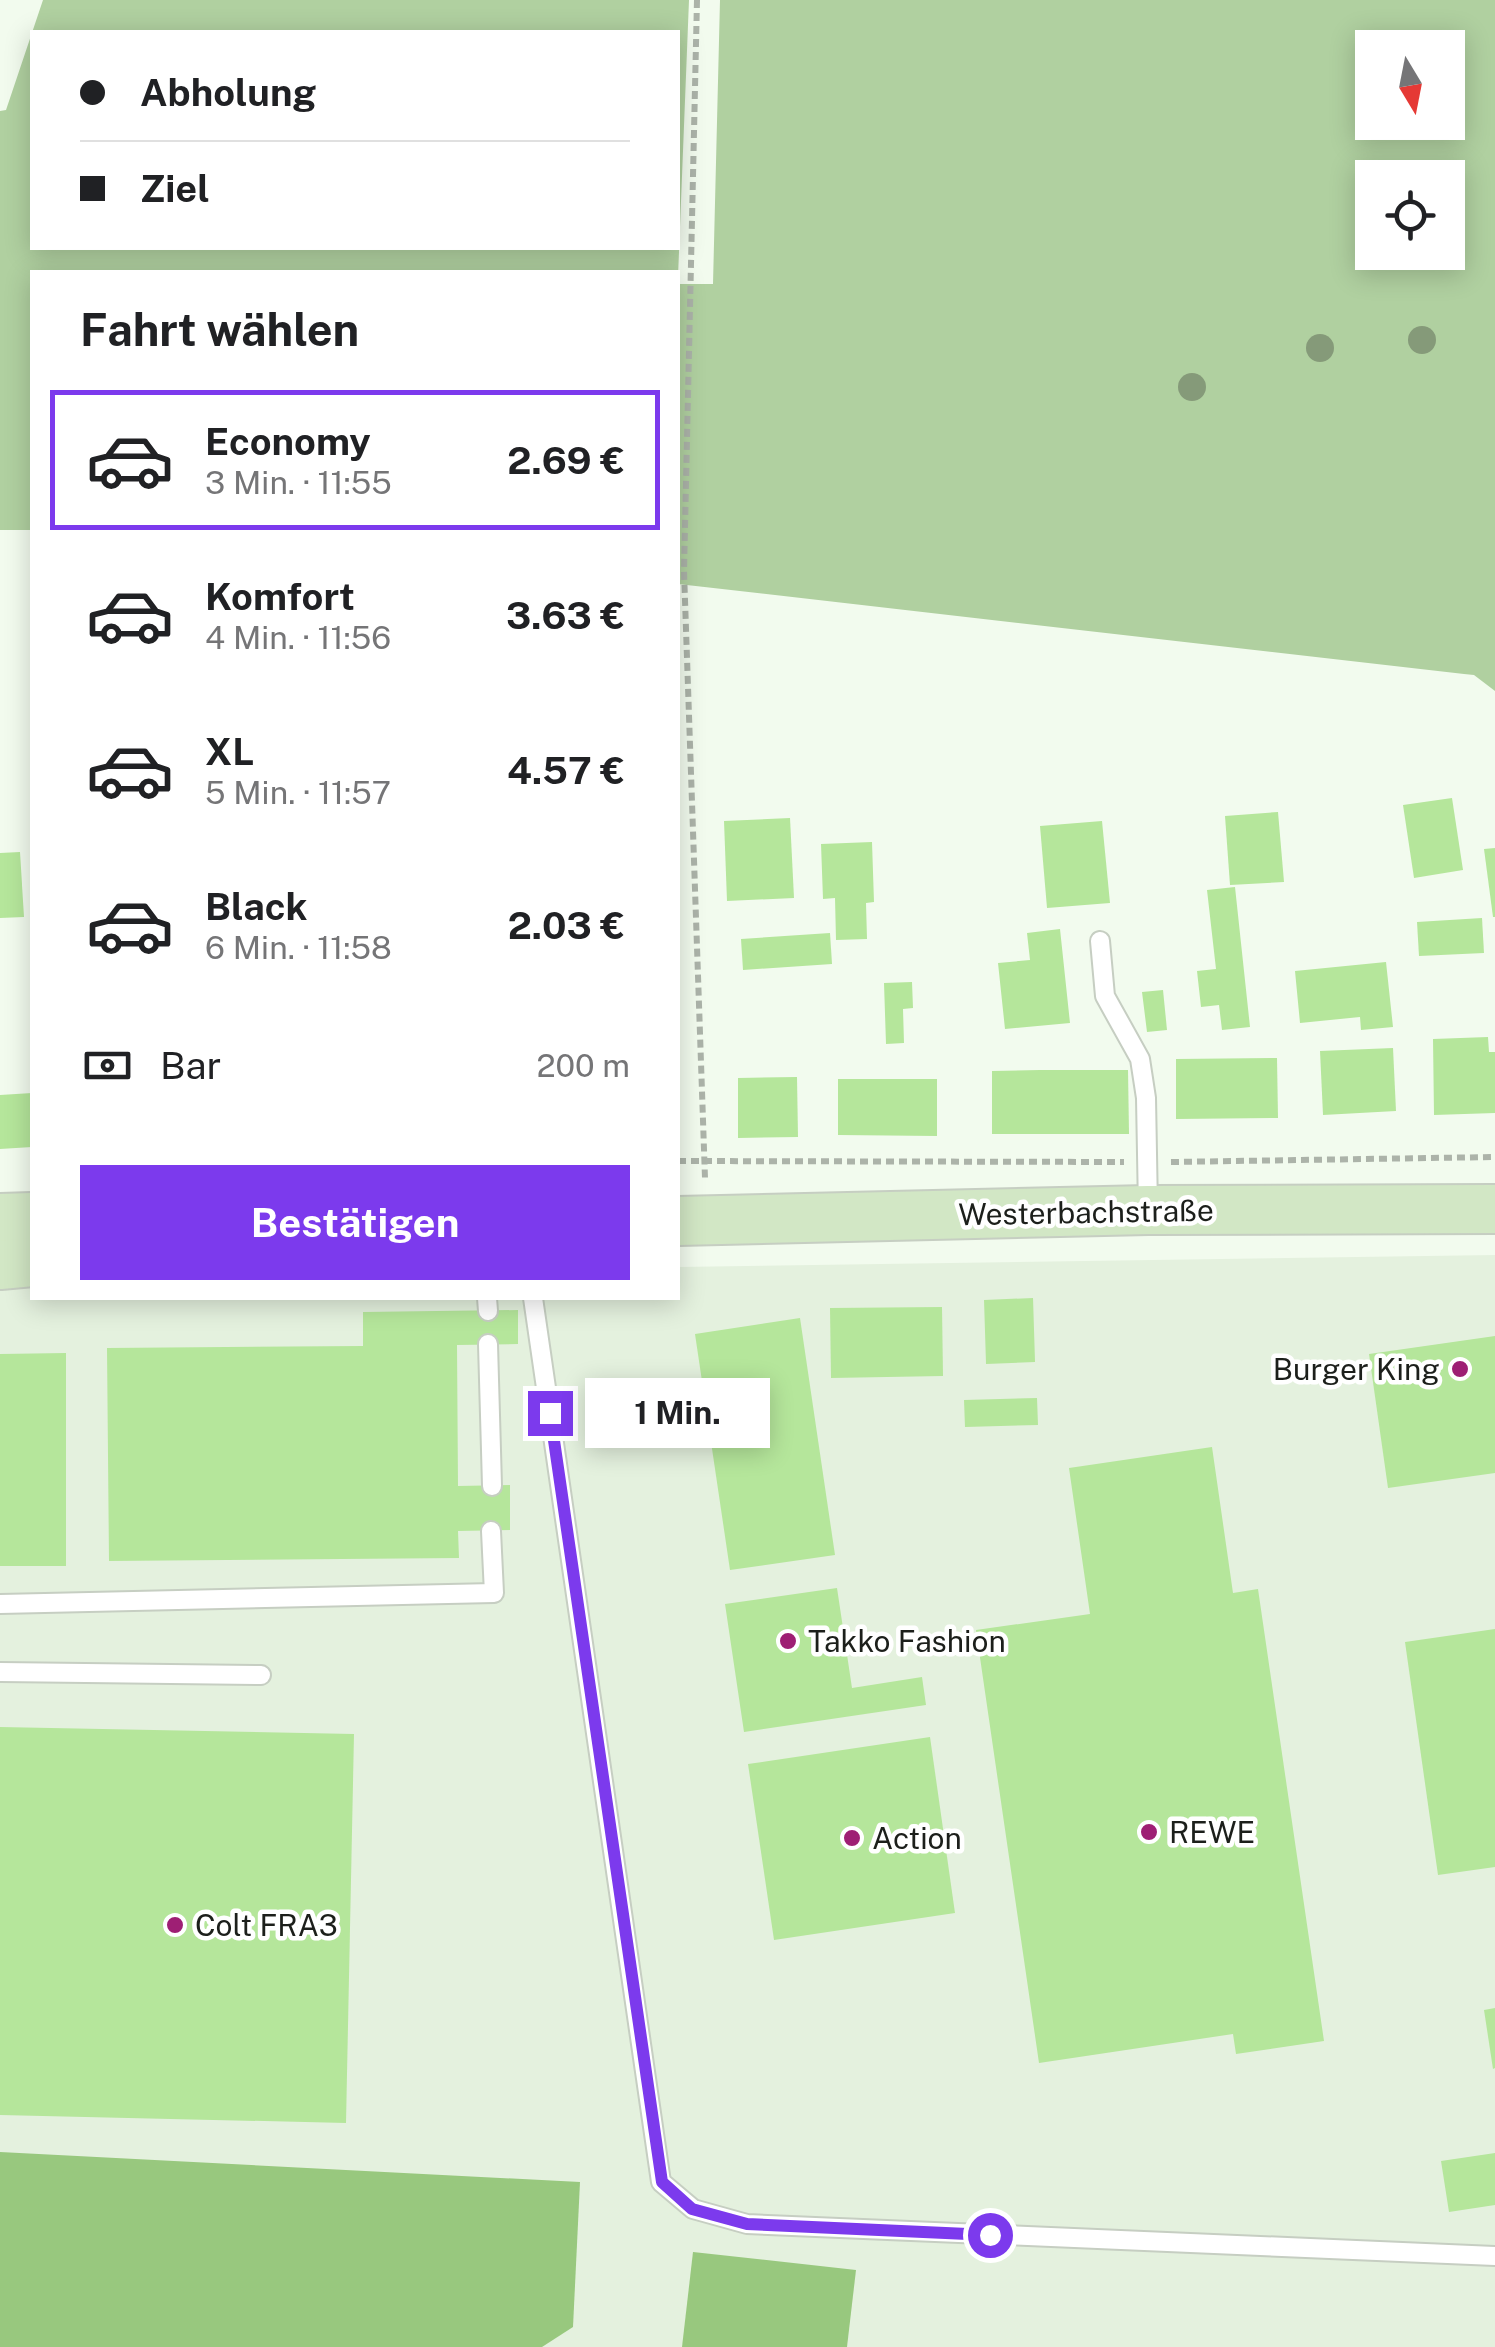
<!DOCTYPE html>
<html lang="de">
<head>
<meta charset="utf-8">
<style>
  :root { --surface:#fff; --page:#f2f2f2; --text:#202124; --muted:#757577; --line:#e0e0e0; --accent:#7c3aed }
  body { margin:0; font-family:"Public Sans",sans-serif; background:var(--page); color:var(--text); height:100vh; display:flex; flex-direction:column; font-size:38px; white-space:nowrap }
  * { box-sizing:border-box; margin:0 }
  p { font-size:32px; color:var(--muted) }
  .icon { flex:none; width:55px; height:55px; fill:none; stroke:currentColor; stroke-width:2; stroke-linecap:round; stroke-linejoin:round }
  .map { position:relative; flex:1; overflow:hidden }
  .panel { position:absolute; left:30px; top:270px; width:650px; height:1030px; display:flex; flex-direction:column; background:var(--surface); border-radius:0px; box-shadow:0 5px 25px #0003 }
  .panel>* { flex:none }
  .banner { position:absolute; left:30px; top:30px; width:650px; height:220px; border-radius:0px; box-shadow:0 5px 25px #0003; display:grid; align-content:center; height:220px; padding:0 50px; background:var(--surface) }
  .needle { width:65px; rotate:170deg }
  .fabs { position:absolute; left:1355px; top:30px; display:grid; gap:20px }
  .fabs a { display:grid; place-items:center; width:110px; height:110px; border-radius:0px; background:var(--surface); box-shadow:0 5px 25px #0003; font-size:50px }
  .end { position:absolute; width:45px; height:45px; margin:-22px; border:12px solid #7c3aed; background:#fff; box-shadow:0 0 0 5px #fff }
  .from { border-radius:50% }
  .bubble { position:absolute; height:70px; border-radius:0px; background:var(--surface); box-shadow:0 5px 25px #0003; font-size:32px; font-weight:700; line-height:70px; text-align:center }
  .banner b { display:flex; align-items:center; gap:35px; height:95px; font-size:38px }
  .banner b+b { border-top:2px solid var(--line) }
  .banner i { width:25px; height:25px; background:var(--text) }
  ul { padding:0; list-style:none }
  li { display:flex; align-items:center; gap:30px; height:140px; margin:0 20px 15px; padding:0 30px; border:5px solid transparent; border-radius:0px }
  li div { flex:1 }
  li b { display:block; font-size:38px }
  li em { font-style:normal; font-weight:700 }
  li.selected { border-color:var(--accent) }
  li>.icon { width:90px; height:90px; stroke-width:1.5 }
  h2 { padding:0 50px; font-size:45px; line-height:120px }
  .pay { display:flex; align-items:center; gap:25px; height:110px; padding:0 50px; font-size:38px }
  .pay p { margin-inline-start:auto }
  .cta { display:flex; gap:20px; margin-top:auto; padding:20px 50px }
  .cta a { flex:1; height:115px; border-radius:0px; background:var(--accent); color:#fff; font-size:40px; font-weight:700; line-height:115px; text-align:center }
  .map>svg:first-child { display:block }
  .built { fill:#e4f1de }
  .green { fill:#b0d0a0; fill-rule:evenodd }
  .forest { fill:#98c87e }
  .building { fill:#b5e69b }
  .lines { fill:none; stroke-linecap:round; stroke-linejoin:round }
  .lane-casing { stroke:#c6cec2; stroke-width:22 }
  .secondary-casing { stroke:#c6cec2; stroke-width:52 }
  .path { stroke:#acb3a9; stroke-width:6; stroke-dasharray:8 5; stroke-linecap:butt }
  .lane { stroke:#fff; stroke-width:18 }
  .secondary { stroke:#d2e7c5; stroke-width:48 }
  .tree { fill:#859a79 }
  .route { stroke:#7c3aed; stroke-width:12 }
  .poi-dot { fill:#9e1f74; stroke:#fff; stroke-width:4 }
  .labels { text-anchor:middle; dominant-baseline:central; stroke-width:9; stroke-linejoin:round; paint-order:stroke }
  .street-label { font-size:30px; fill:#1c1f1b; stroke:#fff }
  .poi-label { font-size:30px; fill:#1c1f1b; stroke:#fff; text-anchor:start }
</style>
</head>
<body>
<div class="map">
<svg width="1495" height="2347" viewBox="0 0 1495 2347">
  <rect width="100%" height="100%" fill="#f2fbee"/>
  <!-- built -->
  <polygon class="built" points="1495,1255 1495,2347 0,2347 0,1275 32,1274 32,1298 678,1298 678,1267"/>
  <!-- green -->
  <g class="green">
    <path d="M43 0H689L678 277V272H32V530H0V111L6 110ZM678 32V248H32V32Z"/>
    <path d="M720 0H1495V691L1474 675 1464 674 678 584V284H713ZM1372 48H1448V122H1372ZM1372 178H1448V252H1372Z"/>
  </g>
  <!-- forest -->
  <g class="forest">
    <polygon points="0,2152 580,2182 573,2327 542,2347 0,2347"/>
    <polygon points="693,2252 856,2270 847,2347 682,2347"/>
  </g>
  <!-- building -->
  <g class="building">
    <polygon points="1452,798 1463,870 1414,878 1403,805"/>
    <polygon points="1278,812 1284,882 1230,885 1225,816"/>
    <polygon points="790,818 794,898 727,901 724,821"/>
    <polygon points="1102,821 1110,903 1047,908 1040,826"/>
    <polygon points="872,842 874,902 866,903 867,939 836,940 835,898 823,899 821,844"/>
    <polygon points="1495,848 1495,917 1493,917 1484,849"/>
    <polygon points="20,852 24,917 0,918 0,853"/>
    <polygon points="1235,887 1250,1027 1222,1030 1219,1005 1201,1007 1197,971 1216,969 1207,890"/>
    <polygon points="1482,918 1484,953 1419,956 1417,922"/>
    <polygon points="1060,929 1070,1023 1005,1029 998,963 1030,960 1027,933"/>
    <polygon points="830,933 832,964 743,970 741,939"/>
    <polygon points="1386,962 1393,1027 1361,1030 1360,1017 1300,1023 1295,971"/>
    <polygon points="912,982 913,1008 903,1009 904,1043 886,1044 884,983"/>
    <polygon points="1163,990 1167,1030 1147,1032 1142,992"/>
    <polygon points="1488,1037 1489,1052 1495,1052 1495,1113 1434,1115 1433,1039"/>
    <polygon points="1393,1048 1396,1111 1323,1115 1320,1051"/>
    <polygon points="1277,1058 1278,1118 1176,1119 1176,1059"/>
    <polygon points="1040,1070 1128,1070 1129,1134 992,1134 992,1071"/>
    <polygon points="797,1077 798,1137 738,1138 738,1078"/>
    <polygon points="838,1079 937,1079 937,1136 838,1135"/>
    <polygon points="32,1093 32,1147 0,1149 0,1095"/>
    <polygon points="1033,1298 1035,1362 986,1364 984,1300"/>
    <polygon points="942,1307 943,1376 831,1378 830,1308"/>
    <polygon points="518,1310 518,1344 457,1345 458,1486 510,1485 510,1530 458,1531 459,1558 109,1561 107,1348 363,1346 363,1312"/>
    <polygon points="800,1318 835,1555 730,1570 695,1334"/>
    <polygon points="1495,1336 1495,1473 1388,1488 1369,1354"/>
    <polygon points="66,1353 66,1566 0,1566 0,1354"/>
    <polygon points="1037,1398 1038,1425 965,1427 964,1400"/>
    <polygon points="1212,1447 1233,1593 1258,1589 1324,2041 1236,2054 1233,2034 1039,2063 976,1630 1090,1614 1069,1468"/>
    <polygon points="837,1588 852,1688 922,1677 926,1705 744,1732 725,1604"/>
    <polygon points="1495,1629 1495,1867 1438,1875 1405,1642"/>
    <polygon points="0,1727 354,1734 346,2123 0,2115"/>
    <polygon points="930,1737 955,1913 774,1940 748,1764"/>
    <polygon points="1495,2008 1495,2068 1493,2069 1484,2010"/>
    <polygon points="1495,2153 1495,2205 1449,2212 1441,2161"/>
  </g>
  <g class="lines">
    <defs>
      <g id="lane">
        <polyline points="1100,941 1105,996 1140,1059 1146,1098 1148,1209"/>
        <polyline points="487,1298 488,1311"/>
        <polyline points="533,1298 661,2182 693,2209 747,2224 1495,2256"/>
        <polyline points="488,1344 492,1486"/>
        <polyline points="0,1604 494,1593 491,1531"/>
        <polyline points="0,1672 261,1675"/>
      </g>
      <g id="secondary">
        <polyline points="0,1218 32,1217"/>
        <polyline points="678,1221 1148,1210 1495,1209"/>
        <polyline points="0,1265 32,1262"/>
      </g>
    </defs>
    <!-- lane casing -->
    <use href="#lane" class="lane-casing"/>
    <!-- secondary casing -->
    <use href="#secondary" class="secondary-casing"/>
    <!-- path -->
    <g class="path">
      <polyline points="697,0 684,571 705,1178"/>
      <polyline points="678,1161 1124,1162"/>
      <polyline points="1171,1162 1495,1157"/>
    </g>
    <!-- lane -->
    <use href="#lane" class="lane"/>
    <!-- secondary -->
    <use href="#secondary" class="secondary"/>
  </g>
  <!-- trees -->
  <g class="tree">
    <circle cx="1422" cy="340" r="14"/>
    <circle cx="1320" cy="348" r="14"/>
    <circle cx="1192" cy="387" r="14"/>
  </g>
  <g class="lines">
    <!-- route -->
    <polyline class="route" points="550,1413 662,2182 692,2209 747,2224 990,2235"/>
  </g>
  <!-- markers -->
  <g class="poi-dot">
    <circle cx="1460" cy="1369" r="10"/>
    <circle cx="788" cy="1641" r="10"/>
    <circle cx="1149" cy="1832" r="10"/>
    <circle cx="852" cy="1838" r="10"/>
    <circle cx="175" cy="1925" r="10"/>
  </g>
  <g class="labels">
    <!-- street labels -->
    <g class="street-label">
      <text transform="translate(1086 1212) rotate(-1)">Westerbachstraße</text>
    </g>
    <!-- poi labels -->
    <g class="poi-label">
      <text x="1440" y="1369" text-anchor="end">Burger King</text>
      <text x="808" y="1641">Takko Fashion</text>
      <text x="1169" y="1832">REWE</text>
      <text x="872" y="1838">Action</text>
      <text x="195" y="1925">Colt FRA3</text>
    </g>
  </g>
</svg>
<div class="fabs">
<a><svg class="needle" viewBox="-14 -14 28 28"><path d="M0-13l5 13h-10z" fill="#e53935"/><path d="M0 13l5-13h-10z" fill="#757577"/></svg></a>
<a><svg class="icon" aria-label="locate" viewBox="0 0 24 24"><circle cx="12" cy="12" r="6"/><path d="M12 2v4M12 18v4M2 12h4M18 12h4"/></svg></a>
</div>
<i class="end from" style="left:990px;top:2235px"></i>
<i class="end" style="left:550px;top:1413px"></i>
<div class="bubble" style="left:585px;top:1378px;width:185px">1 Min.</div>
<div class="banner">
<b><i class="from"></i>Abholung</b>
<b><i></i>Ziel</b>
</div>
<section class="panel">
<h2>Fahrt wählen</h2>
<ul>
<li class="selected"><svg class="icon" aria-label="car" viewBox="0 0 24 24"><path d="M5 17H2v-5l4-1 3-4h7l3 4 3 1v5h-3M9 17h6M6 11h13"/><circle cx="7" cy="17" r="2"/><circle cx="17" cy="17" r="2"/></svg><div><b>Economy</b><p>3 Min. · 11:55</p></div><em>2.69 €</em></li>
<li><svg class="icon" aria-label="car" viewBox="0 0 24 24"><path d="M5 17H2v-5l4-1 3-4h7l3 4 3 1v5h-3M9 17h6M6 11h13"/><circle cx="7" cy="17" r="2"/><circle cx="17" cy="17" r="2"/></svg><div><b>Komfort</b><p>4 Min. · 11:56</p></div><em>3.63 €</em></li>
<li><svg class="icon" aria-label="car" viewBox="0 0 24 24"><path d="M5 17H2v-5l4-1 3-4h7l3 4 3 1v5h-3M9 17h6M6 11h13"/><circle cx="7" cy="17" r="2"/><circle cx="17" cy="17" r="2"/></svg><div><b>XL</b><p>5 Min. · 11:57</p></div><em>4.57 €</em></li>
<li><svg class="icon" aria-label="car" viewBox="0 0 24 24"><path d="M5 17H2v-5l4-1 3-4h7l3 4 3 1v5h-3M9 17h6M6 11h13"/><circle cx="7" cy="17" r="2"/><circle cx="17" cy="17" r="2"/></svg><div><b>Black</b><p>6 Min. · 11:58</p></div><em>2.03 €</em></li>
</ul>
<div class="pay"><svg class="icon" aria-label="cash" viewBox="0 0 24 24"><path d="M3 7h18v10H3z"/><circle cx="12" cy="12" r="2"/></svg>Bar<p>200 m</p></div>
<div class="cta"><a>Bestätigen</a></div>
</section>
</div>
</body>
</html>
